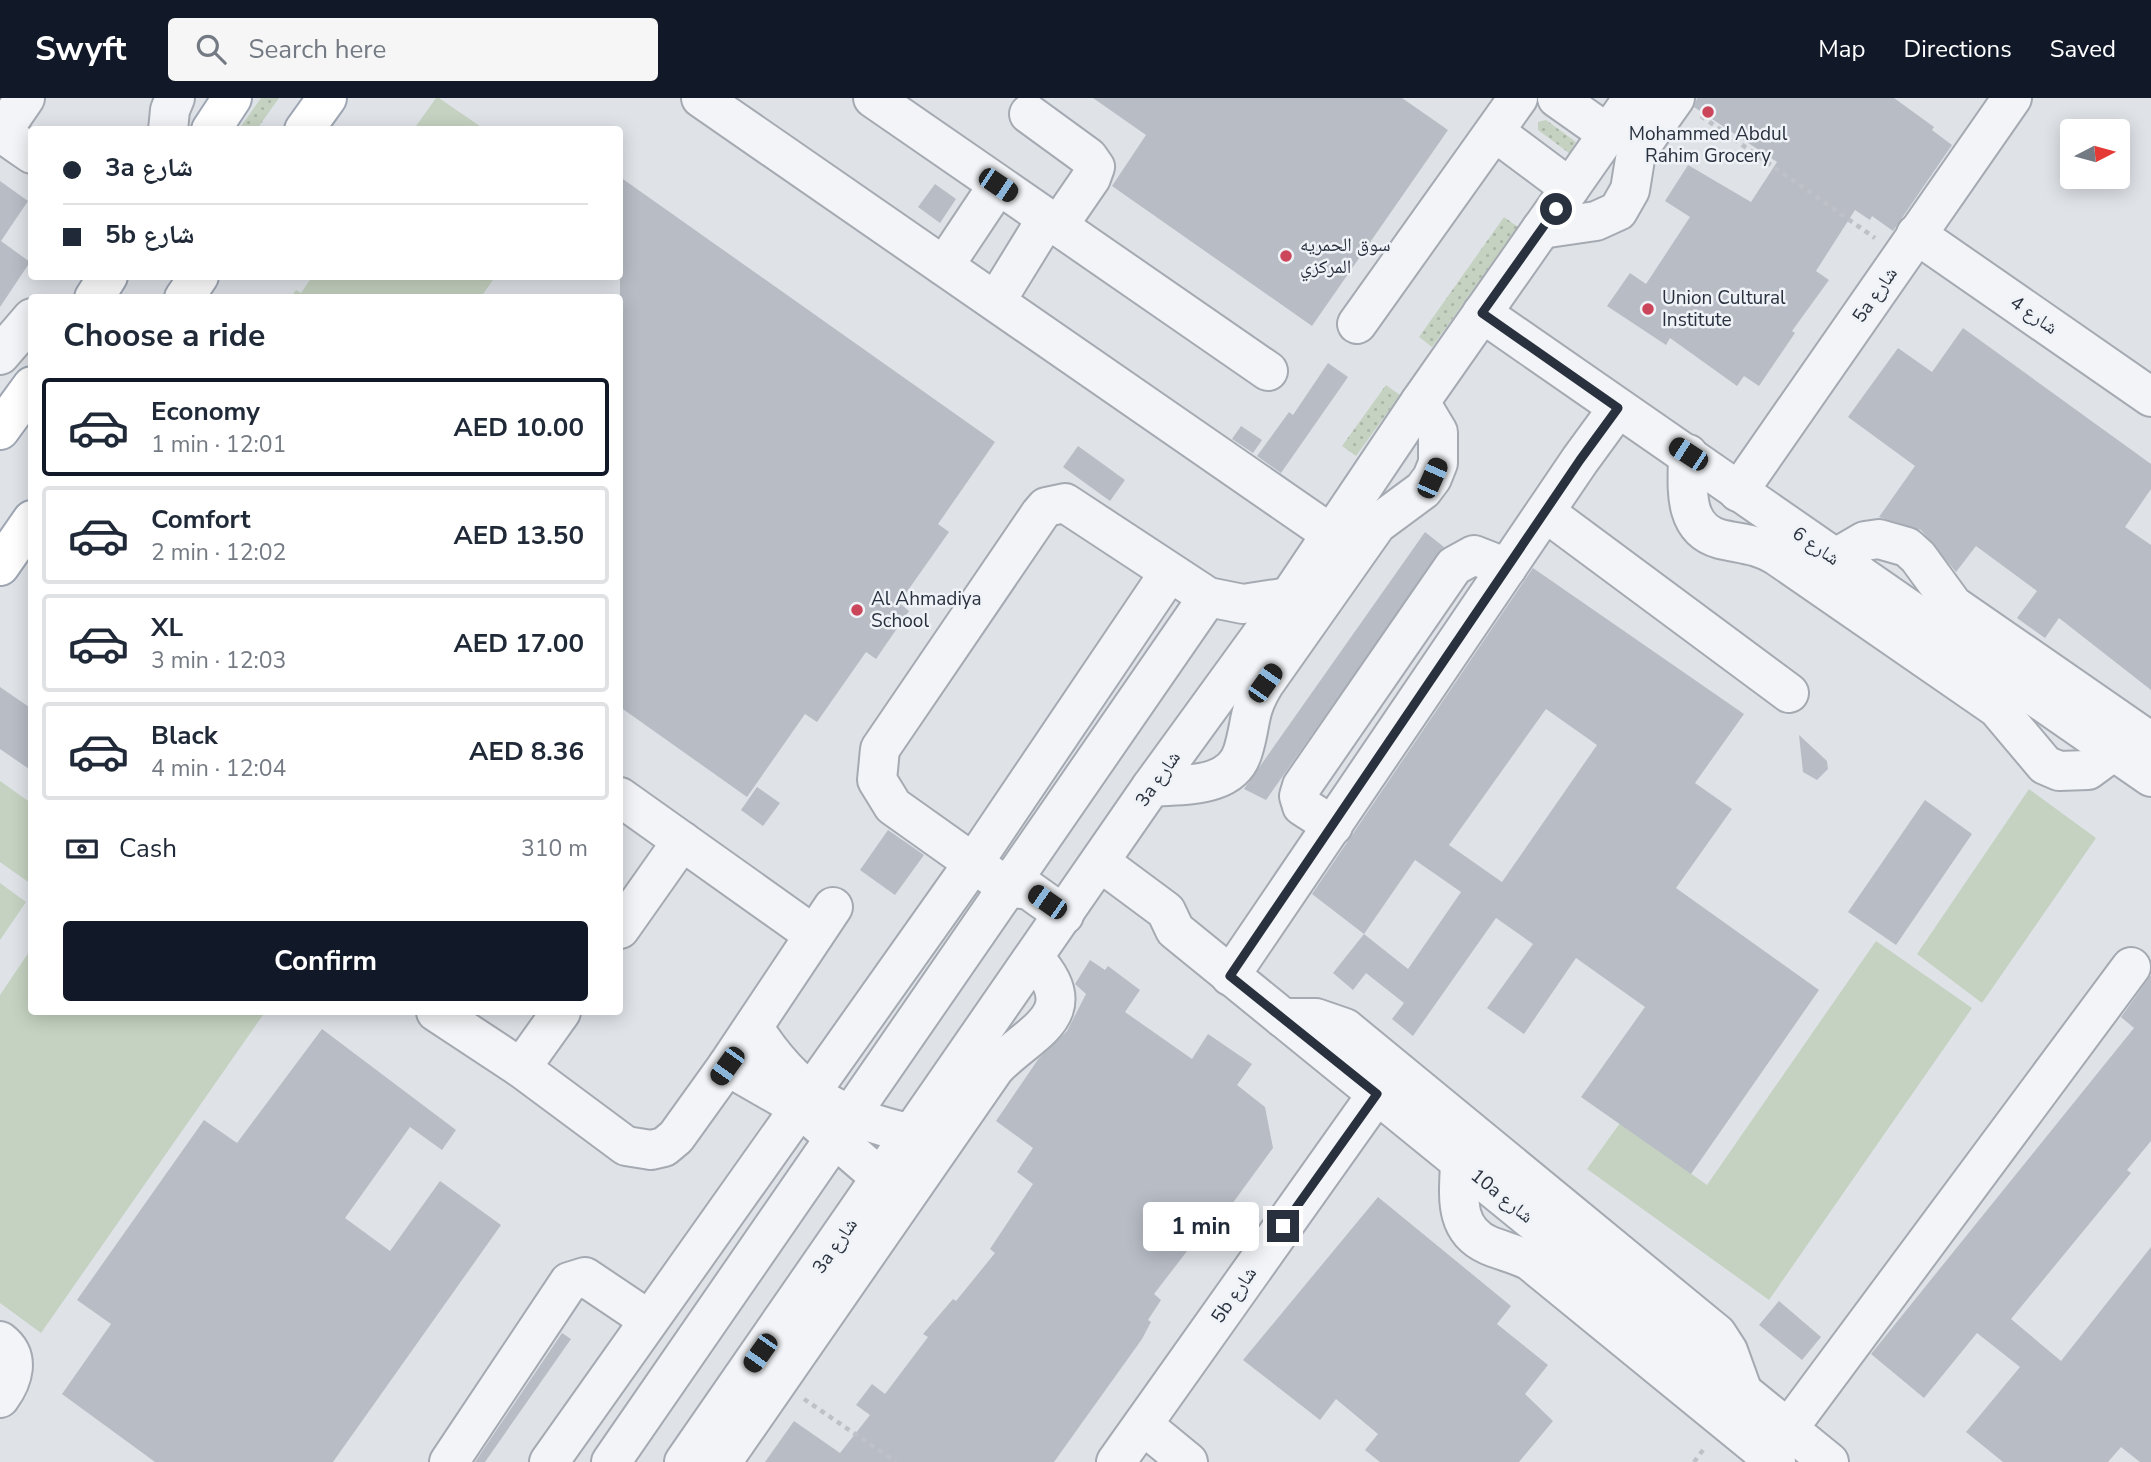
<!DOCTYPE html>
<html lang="en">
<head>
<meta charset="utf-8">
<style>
  :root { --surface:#fff; --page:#f6f6f7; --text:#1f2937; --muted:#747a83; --line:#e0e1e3; --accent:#111827 }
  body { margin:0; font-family:"Nunito Sans","Noto Naskh Arabic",sans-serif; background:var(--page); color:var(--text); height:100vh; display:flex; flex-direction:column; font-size:26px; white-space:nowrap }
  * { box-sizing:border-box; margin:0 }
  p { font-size:23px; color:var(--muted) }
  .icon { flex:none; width:38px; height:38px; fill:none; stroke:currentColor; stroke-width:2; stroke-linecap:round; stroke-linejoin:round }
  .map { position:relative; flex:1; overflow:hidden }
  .panel { position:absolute; left:28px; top:196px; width:595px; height:721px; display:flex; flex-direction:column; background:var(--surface); border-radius:7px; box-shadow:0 4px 18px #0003 }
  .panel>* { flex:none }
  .banner { position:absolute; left:28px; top:28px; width:595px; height:154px; border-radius:7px; box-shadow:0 4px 18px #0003; display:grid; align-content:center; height:154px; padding:0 35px; background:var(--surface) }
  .needle { width:46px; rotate:84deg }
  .fabs { position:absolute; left:2060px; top:21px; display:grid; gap:14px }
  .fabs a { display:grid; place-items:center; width:70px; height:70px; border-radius:7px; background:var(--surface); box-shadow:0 4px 18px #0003; font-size:35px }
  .end { position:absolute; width:32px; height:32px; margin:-16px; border:9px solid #29313f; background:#fff; box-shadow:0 0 0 4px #fff }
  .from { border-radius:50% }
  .bubble { position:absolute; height:49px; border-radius:7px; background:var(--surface); box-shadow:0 4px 18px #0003; font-size:23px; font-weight:700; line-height:49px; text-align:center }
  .car { position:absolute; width:21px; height:42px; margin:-21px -10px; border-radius:9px; box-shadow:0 0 5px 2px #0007; background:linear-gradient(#222 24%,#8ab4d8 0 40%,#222 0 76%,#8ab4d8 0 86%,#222 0) }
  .banner b { display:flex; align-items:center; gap:24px; height:66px; font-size:26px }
  .banner b+b { border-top:2px solid var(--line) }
  .banner i { width:18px; height:18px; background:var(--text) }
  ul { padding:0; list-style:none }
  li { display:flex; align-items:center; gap:21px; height:98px; margin:0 14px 10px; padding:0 21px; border:4px solid var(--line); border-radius:7px }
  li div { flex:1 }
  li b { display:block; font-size:26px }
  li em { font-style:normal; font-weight:700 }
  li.active { border-color:var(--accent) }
  li>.icon { width:63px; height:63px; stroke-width:1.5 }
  h2 { padding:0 35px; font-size:32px; line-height:84px }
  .pay { display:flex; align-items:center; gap:18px; height:77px; padding:0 35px; font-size:26px }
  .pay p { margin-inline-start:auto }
  .action { display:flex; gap:14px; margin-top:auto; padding:14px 35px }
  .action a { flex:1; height:80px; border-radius:7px; background:var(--accent); color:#fff; font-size:28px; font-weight:700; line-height:80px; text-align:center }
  header { display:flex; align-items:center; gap:42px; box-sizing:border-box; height:98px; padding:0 35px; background:var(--accent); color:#fff }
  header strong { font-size:33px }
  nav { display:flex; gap:38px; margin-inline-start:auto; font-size:24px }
  .search { width:490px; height:63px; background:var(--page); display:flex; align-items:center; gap:18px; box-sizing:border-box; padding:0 24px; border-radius:7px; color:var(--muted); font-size:26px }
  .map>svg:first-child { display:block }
  .grass { fill:url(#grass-dots) }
  .green { fill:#c5d2c1 }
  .building { fill:#b7bcc5; fill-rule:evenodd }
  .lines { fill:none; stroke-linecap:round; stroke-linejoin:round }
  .minor-casing { stroke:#a5aab2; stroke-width:42 }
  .major-casing { stroke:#9fa7b4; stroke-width:42 }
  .path { stroke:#bec1c7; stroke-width:4.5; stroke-dasharray:5 5; stroke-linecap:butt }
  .minor { stroke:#f2f4f7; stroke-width:38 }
  .major { stroke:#fff; stroke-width:38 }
  .route { stroke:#29313f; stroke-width:9 }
  .poi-dot { fill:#cc465b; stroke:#eff2f6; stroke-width:2.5 }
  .labels { text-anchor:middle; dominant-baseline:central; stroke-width:5; stroke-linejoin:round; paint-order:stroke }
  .poi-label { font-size:19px; fill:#29313f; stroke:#eff2f6; text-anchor:start }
  .street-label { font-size:19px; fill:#29313f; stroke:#eff2f6 }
</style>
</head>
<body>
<header>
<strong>Swyft</strong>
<div class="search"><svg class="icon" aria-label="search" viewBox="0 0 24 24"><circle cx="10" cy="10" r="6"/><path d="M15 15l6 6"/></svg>Search here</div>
<nav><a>Map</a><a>Directions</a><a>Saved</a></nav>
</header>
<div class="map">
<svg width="2151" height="1364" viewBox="0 0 2151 1364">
  <defs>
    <pattern id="grass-dots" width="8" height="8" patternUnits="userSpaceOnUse" patternTransform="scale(1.75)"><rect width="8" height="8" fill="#c5d2c1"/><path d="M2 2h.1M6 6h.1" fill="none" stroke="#a9b5a7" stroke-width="1.8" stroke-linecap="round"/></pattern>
  </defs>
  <rect width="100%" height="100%" fill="#dfe3e8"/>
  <!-- grass -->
  <g class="grass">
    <polygon points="261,0 279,0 257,31 239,31"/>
    <polygon points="1546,22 1576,44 1569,55 1538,32 1538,24"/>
    <polygon points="1504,119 1518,129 1432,249 1419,239"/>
    <polygon points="1386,287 1400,297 1356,358 1342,348"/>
  </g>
  <!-- green -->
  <g class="green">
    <polygon points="436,0 439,0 484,31 414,31"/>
    <polygon points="312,179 312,178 495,179 481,199 291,199 296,192 301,195"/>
    <polygon points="0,683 31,705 31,786 0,764"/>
    <polygon points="2029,691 2096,740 1982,905 1917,856"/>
    <polygon points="0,785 26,804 0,842"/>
    <polygon points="1876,843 1972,910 1769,1202 1587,1071 1620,1025 1707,1087"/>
    <polygon points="31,851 32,914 265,914 41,1235 0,1205 0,897"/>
  </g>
  <!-- building -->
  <g class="building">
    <polygon points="1093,0 1402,0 1448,32 1312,228 1112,88 1146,37"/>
    <polygon points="1697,0 1894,0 1934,29 1932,32 1952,47 1893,133 1872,118 1870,122 1855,112 1816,173 1829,182 1792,233 1795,235 1759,288 1744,278 1737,288 1670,240 1666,247 1607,208 1630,175 1646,186 1690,119 1665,103 1688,67 1751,104 1777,64 1694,9"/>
    <polygon points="620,79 995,344 938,426 949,434 899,505 909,513 876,561 866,554 817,624 805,616 747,699 620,609"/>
    <polygon points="0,83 28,103 1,143 30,164 0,209"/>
    <polygon points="935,86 956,101 940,125 918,109"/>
    <polygon points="1963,230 2151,366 2151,391 2125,429 2151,447 2151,592 2059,520 2045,540 2017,520 2037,493 1976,448 1956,474 1921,432 1879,419 1915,368 1848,319 1898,250 1932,274"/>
    <polygon points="1328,265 1348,279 1281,375 1257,358 1289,314 1293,317"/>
    <polygon points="1241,328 1262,342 1253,355 1232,341"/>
    <polygon points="1078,348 1125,382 1110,403 1063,369"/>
    <polygon points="1425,434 1444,449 1266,702 1244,691"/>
    <path d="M1533 470 1744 616 1695 685 1732 711 1676 790 1819 892 1691 1076 1581 999 1645 909 1576 860 1524 936 1487 910 1533 846 1496 820 1413 938 1392 921 1404 905 1366 875 1353 892 1333 875 1364 836 1312 796ZM1546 611 1597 647 1502 784 1449 747ZM1415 762 1461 794 1408 871 1364 836Z"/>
    <polygon points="0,589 32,611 32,673 0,651"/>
    <polygon points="1799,637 1827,663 1828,671 1817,682 1803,674"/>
    <polygon points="757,689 780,705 763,728 741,712"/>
    <polygon points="1925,702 1972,736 1896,847 1848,814"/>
    <polygon points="888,732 924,757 895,797 860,772"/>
    <polygon points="1090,862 1105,872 1108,868 1140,892 1125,914 1192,961 1208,936 1252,966 1237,987 1265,1009 1273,1050 1224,1117 1218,1113 1154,1196 1161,1202 1148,1222 1151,1224 1142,1241 1054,1364 765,1364 794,1323 840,1355 870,1317 856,1307 872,1286 885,1296 928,1239 923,1236 953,1201 956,1203 995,1155 990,1151 1033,1086 1017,1074 1033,1050 996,1023 1039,960 1067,933 1086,896 1075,886"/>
    <polygon points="2151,877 2151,1043 2127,1072 2131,1075 2011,1221 2061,1263 2151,1149 2151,1364 2140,1364 2121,1349 2108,1364 2003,1364 1966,1334 2020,1269 1977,1235 1924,1300 1871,1256 2134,930 2121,919"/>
    <polygon points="322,931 456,1032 442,1052 410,1029 345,1120 390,1153 440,1083 501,1127 333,1364 155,1364 62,1296 111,1226 77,1202 204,1022 237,1045"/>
    <polygon points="1378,1099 1511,1208 1497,1226 1548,1267 1525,1296 1553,1323 1519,1364 1380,1364 1365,1352 1378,1336 1336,1301 1320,1322 1243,1262"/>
    <polygon points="1779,1203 1821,1239 1802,1262 1759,1227"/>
    <polygon points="562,1235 571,1241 485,1364 475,1364"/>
  </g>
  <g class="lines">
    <defs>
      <g id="minor">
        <polyline points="701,0 1331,436"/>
        <polyline points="873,0 1268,273"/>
        <polyline points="1557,0 1608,36"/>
        <polyline points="1029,16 1088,59 1095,69 1091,80 1058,128"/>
        <polyline points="168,32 170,12 175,0"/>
        <polyline points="0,34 32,56"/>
        <polyline points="1495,34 1570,90"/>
        <polyline points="1,35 25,0"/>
        <polyline points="1541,131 1596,123 1618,113 1630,92 1636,55 1675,0"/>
        <polyline points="1916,136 2151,299"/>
        <polyline points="944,168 998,87"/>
        <polyline points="996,203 1047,120"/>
        <polyline points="1482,215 2151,679"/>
        <polyline points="1357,226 1518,0"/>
        <polyline points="0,257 32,220"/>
        <path d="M1688 356C1688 386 1681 430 1720 441 1741 446 1758 446 1777 458L1997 610 2045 667 2059 673 2088 672 2114 653"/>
        <polyline points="1738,394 2012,0"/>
        <polyline points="1545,414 1789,595"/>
        <polyline points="1834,461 1865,443 1879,441 1907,449 1918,459 1953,507 2151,644"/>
        <path d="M1151 689C1183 686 1232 691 1243 653 1252 624 1247 614 1265 585L1377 426 1423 392 1432 380 1438 365V334L1420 304"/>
        <polyline points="620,699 814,837"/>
        <polyline points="1333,728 1302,708 1299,698 1302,688 1454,468 1474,457 1507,470"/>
        <polyline points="1100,764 1166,813 1175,832 1829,1364"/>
        <polyline points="1064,817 1029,792 1007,789 893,708 877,682 880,651 1040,416 1046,409 1065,405 1208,499 1243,506 1289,499"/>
        <polyline points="620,831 682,743"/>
        <polyline points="1230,878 1580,362 1618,310"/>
        <polyline points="436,914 521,970 626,1048 651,1052 664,1049 676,1039 727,968 833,809"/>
        <polyline points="1283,920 1316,920 1345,930 1717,1236 1728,1253 1741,1289"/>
        <path d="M754 930C795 995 839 1020 913 1036"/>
        <polyline points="727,968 800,1010 882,1081"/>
        <polyline points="521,970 561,914"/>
        <path d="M1460 1064C1459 1097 1453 1131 1488 1147 1502 1153 1517 1156 1530 1163L1776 1364"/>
        <path d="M0 1243C21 1259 13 1282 0 1300"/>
        <polyline points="1143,1327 1188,1364"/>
        <polyline points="1788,1331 2131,869"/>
        <polyline points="449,1364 569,1184 585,1179 649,1222"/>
        <polyline points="549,1364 974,764 1169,475"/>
        <polyline points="611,1364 1208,499"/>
        <polyline points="684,1364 1151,689 1289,499 1420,304 1633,0"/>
        <path d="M722 1364 995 970C1030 933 1087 917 1034 860"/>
        <polyline points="1116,1364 1377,996"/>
      </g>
      <g id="major">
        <polyline points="211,32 232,0"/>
        <polyline points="304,32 327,0"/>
        <polyline points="94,200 108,178"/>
        <polyline points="184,200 199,178"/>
        <polyline points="0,332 32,288"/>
        <polyline points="0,468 32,422"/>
      </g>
    </defs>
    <!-- minor casing -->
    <use href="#minor" class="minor-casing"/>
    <!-- major casing -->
    <use href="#major" class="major-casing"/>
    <!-- path -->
    <g class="path">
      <polyline points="1701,18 1875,140"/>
      <polyline points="804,1301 896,1364"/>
      <polyline points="1694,1364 1706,1348"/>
    </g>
    <!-- minor -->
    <use href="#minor" class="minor"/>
    <!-- major -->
    <use href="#major" class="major"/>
  </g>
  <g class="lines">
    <!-- route -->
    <polyline class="route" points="1283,1128 1377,996 1230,878 1580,362 1618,310 1482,215 1556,111"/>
  </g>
  <!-- markers -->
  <g class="poi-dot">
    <circle cx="1708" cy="14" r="7"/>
    <circle cx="1286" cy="158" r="7"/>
    <circle cx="1648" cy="211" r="7"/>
    <circle cx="857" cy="512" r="7"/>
  </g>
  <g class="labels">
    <!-- poi labels -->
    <g class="poi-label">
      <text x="1708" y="36" text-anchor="middle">Mohammed Abdul<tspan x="1708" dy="22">Rahim Grocery</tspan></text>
      <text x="1300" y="147">سوق الحمريه<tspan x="1300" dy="22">المركزي</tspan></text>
      <text x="1662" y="200">Union Cultural<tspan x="1662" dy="22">Institute</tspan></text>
      <text x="871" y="501">Al Ahmadiya<tspan x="871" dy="22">School</tspan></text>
    </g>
    <!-- street labels -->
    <g class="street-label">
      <text transform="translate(1875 197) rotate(-55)">5a شارع</text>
      <text transform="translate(2034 217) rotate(35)">شارع 4</text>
      <text transform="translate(1816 448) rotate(35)">شارع 6</text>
      <text transform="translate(1158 681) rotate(-55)">3a شارع</text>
      <text transform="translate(1502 1098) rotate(39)">10a شارع</text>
      <text transform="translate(835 1148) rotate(-55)">3a شارع</text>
      <text transform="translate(1234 1197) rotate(-55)">5b شارع</text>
    </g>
  </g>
</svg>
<div class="fabs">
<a><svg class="needle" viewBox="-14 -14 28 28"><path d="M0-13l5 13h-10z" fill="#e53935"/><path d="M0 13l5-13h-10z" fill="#747a83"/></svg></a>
</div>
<i class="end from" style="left:1556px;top:111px"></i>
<i class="end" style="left:1283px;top:1128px"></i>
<div class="bubble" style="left:1143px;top:1104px;width:116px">1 min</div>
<i class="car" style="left:998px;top:87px;rotate:124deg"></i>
<i class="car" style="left:1688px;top:356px;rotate:303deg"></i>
<i class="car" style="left:1432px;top:380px;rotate:24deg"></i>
<i class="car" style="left:1265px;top:585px;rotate:35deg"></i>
<i class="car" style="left:1047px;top:804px;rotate:305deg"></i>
<i class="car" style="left:727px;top:968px;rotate:216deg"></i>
<i class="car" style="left:760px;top:1255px;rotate:215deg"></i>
<div class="banner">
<b><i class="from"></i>3a شارع</b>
<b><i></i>5b شارع</b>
</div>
<section class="panel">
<h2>Choose a ride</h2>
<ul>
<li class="active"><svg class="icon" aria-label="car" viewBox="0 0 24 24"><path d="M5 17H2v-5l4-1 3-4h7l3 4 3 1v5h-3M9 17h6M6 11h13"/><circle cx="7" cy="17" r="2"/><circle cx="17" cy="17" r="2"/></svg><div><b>Economy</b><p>1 min · 12:01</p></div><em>AED 10.00</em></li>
<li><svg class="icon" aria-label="car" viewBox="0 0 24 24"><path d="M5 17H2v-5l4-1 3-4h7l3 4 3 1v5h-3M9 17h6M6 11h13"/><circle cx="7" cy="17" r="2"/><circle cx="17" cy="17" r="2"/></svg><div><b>Comfort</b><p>2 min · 12:02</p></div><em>AED 13.50</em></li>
<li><svg class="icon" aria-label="car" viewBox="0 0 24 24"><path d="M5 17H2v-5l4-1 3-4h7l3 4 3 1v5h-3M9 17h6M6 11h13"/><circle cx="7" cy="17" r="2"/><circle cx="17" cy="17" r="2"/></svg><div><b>XL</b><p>3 min · 12:03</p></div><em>AED 17.00</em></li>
<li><svg class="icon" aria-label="car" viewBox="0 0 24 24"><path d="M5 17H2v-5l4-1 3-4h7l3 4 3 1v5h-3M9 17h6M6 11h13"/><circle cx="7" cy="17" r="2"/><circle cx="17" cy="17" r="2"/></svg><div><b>Black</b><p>4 min · 12:04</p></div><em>AED 8.36</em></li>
</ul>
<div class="pay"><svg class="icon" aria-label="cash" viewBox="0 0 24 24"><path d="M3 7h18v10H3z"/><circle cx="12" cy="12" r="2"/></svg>Cash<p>310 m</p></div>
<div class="action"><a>Confirm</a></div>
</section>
</div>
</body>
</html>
